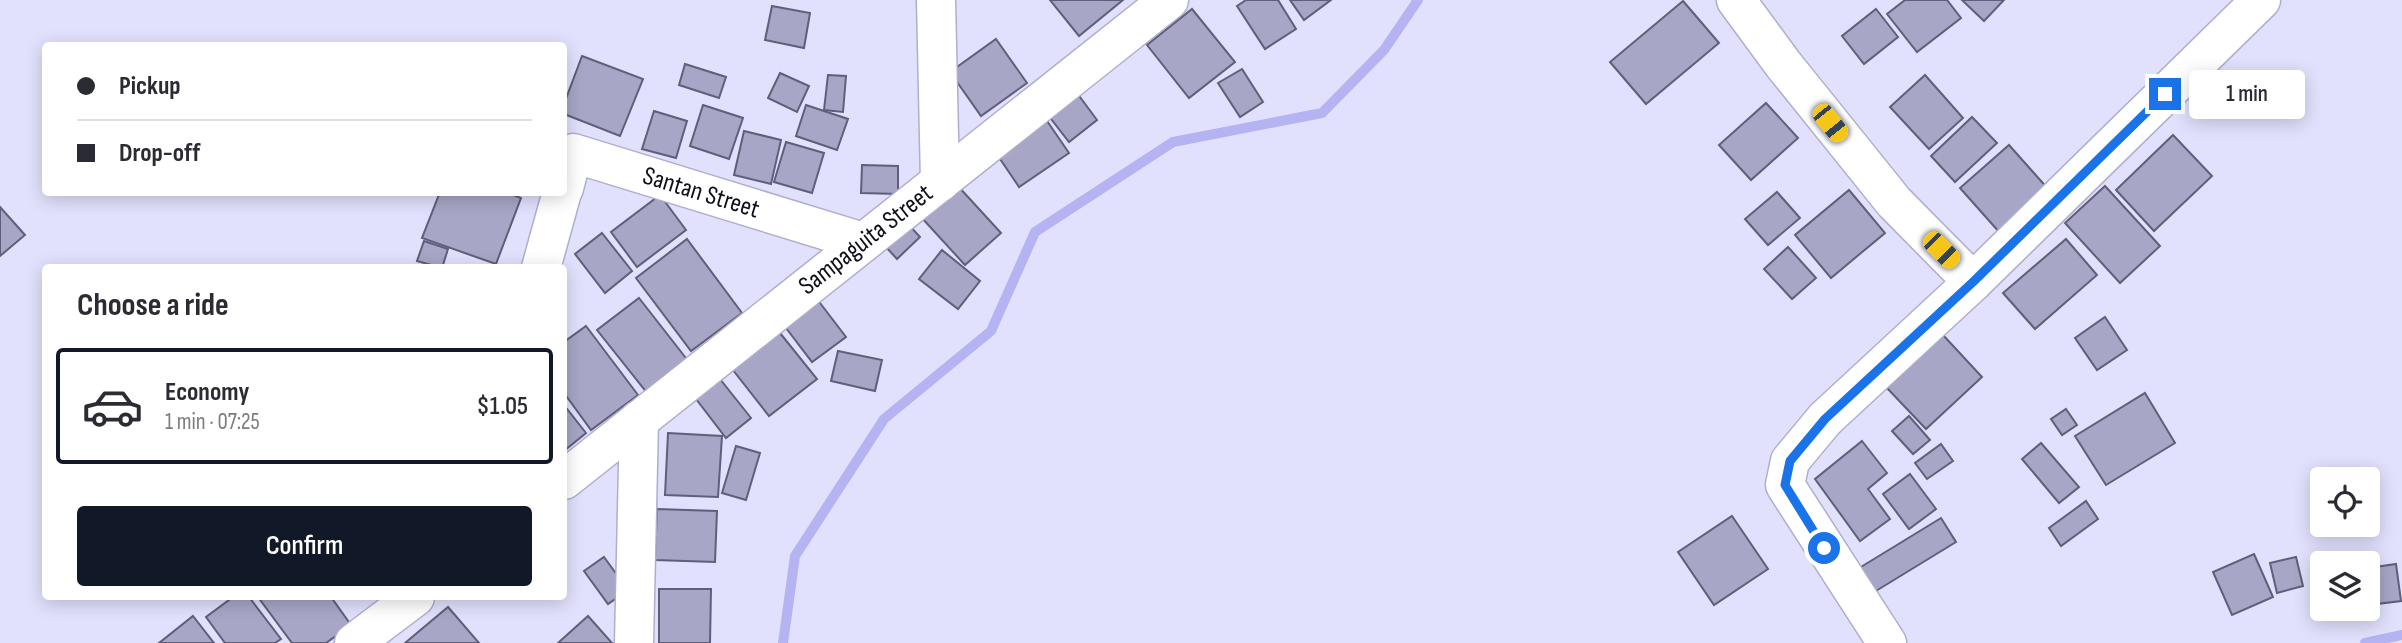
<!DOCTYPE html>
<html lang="en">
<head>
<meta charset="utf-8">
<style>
  :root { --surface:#fff; --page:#f2f2f3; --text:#2b2b33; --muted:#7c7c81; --line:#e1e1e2; --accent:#111827 }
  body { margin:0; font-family:"Sofia Sans Condensed",sans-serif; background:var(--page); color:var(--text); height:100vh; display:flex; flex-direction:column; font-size:26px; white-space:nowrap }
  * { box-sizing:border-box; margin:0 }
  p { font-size:23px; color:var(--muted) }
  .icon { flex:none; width:38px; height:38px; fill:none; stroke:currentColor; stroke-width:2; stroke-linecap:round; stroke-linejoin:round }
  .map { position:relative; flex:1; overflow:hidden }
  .drawer { position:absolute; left:42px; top:264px; width:525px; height:336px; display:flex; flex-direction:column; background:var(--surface); border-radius:7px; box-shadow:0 4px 18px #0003 }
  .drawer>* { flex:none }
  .guide { position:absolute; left:42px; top:42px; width:525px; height:154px; border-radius:7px; box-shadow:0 4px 18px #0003; display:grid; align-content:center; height:154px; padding:0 35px; background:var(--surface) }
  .controls { position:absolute; left:2310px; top:467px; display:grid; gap:14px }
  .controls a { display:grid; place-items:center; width:70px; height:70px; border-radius:7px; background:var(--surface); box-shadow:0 4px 18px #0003; font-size:35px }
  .end { position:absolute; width:32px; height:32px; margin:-16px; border:9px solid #1a73e8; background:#fff; box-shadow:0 0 0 4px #fff }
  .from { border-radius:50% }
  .bubble { position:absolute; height:49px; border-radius:7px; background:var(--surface); box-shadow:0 4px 18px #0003; font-size:23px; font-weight:600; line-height:49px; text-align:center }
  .car { position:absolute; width:21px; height:42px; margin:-21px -10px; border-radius:9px; box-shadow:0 0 5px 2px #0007; background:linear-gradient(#f5c518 24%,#345 0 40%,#f5c518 0 76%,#345 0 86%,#f5c518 0) }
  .guide b { display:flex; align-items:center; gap:24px; height:66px; font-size:26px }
  .guide b+b { border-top:2px solid var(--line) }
  .guide i { width:18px; height:18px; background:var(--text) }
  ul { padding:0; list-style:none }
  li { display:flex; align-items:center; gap:21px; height:116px; margin:0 14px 10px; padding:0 21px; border:4px solid var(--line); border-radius:7px }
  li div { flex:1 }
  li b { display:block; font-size:26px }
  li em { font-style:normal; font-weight:600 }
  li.active { border-color:var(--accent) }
  li>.icon { width:63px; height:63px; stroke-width:1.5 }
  h2 { padding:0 35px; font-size:32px; line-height:84px }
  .button { display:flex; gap:14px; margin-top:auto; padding:14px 35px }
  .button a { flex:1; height:80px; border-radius:7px; background:var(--accent); color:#fff; font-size:28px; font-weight:600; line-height:80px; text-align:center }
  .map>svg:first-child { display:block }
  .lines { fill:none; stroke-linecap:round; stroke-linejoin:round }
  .stream { stroke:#b6b3f3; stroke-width:10 }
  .building { fill:#a7a6c6; stroke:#5f5e7b; stroke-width:2 }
  .street-casing { stroke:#afaece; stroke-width:41 }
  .street { stroke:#fff; stroke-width:38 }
  .route { stroke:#1a73e8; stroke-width:9 }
  .labels { text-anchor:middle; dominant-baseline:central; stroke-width:5; stroke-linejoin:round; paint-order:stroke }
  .street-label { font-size:26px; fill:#0e0e19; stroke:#fff }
</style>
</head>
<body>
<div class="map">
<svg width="2402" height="643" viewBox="0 0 2402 643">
  <rect width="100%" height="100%" fill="#e2e1fd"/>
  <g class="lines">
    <!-- stream -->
    <g class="stream">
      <polyline points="783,643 795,556 884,419 991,331 1035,232 1173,142 1322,113 1384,50 1418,0"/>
      <polyline points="2365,643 2402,635"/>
    </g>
  </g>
  <!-- building -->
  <g class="building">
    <polygon points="1050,0 1123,0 1079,36"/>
    <polygon points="1246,0 1278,0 1296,29 1265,49 1237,6"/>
    <polygon points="1290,0 1331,0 1304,20"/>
    <polygon points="1905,0 1947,0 1961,18 1917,52 1887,14"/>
    <polygon points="1962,0 2004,0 1984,21"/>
    <polygon points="1683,1 1719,43 1646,104 1610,62"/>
    <polygon points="772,6 810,13 804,48 765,40"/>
    <polygon points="1192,9 1235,62 1189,98 1147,45"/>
    <polygon points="1876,9 1898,37 1864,64 1842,36"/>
    <polygon points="996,39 1027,83 981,116 950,72"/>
    <polygon points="582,56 643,79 620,136 564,114 564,104"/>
    <polygon points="685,64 726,77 719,98 679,85"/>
    <polygon points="1242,69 1263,102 1240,117 1218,83"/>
    <polygon points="780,73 809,86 797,112 768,98"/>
    <polygon points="828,75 846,76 843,112 824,110"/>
    <polygon points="1925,75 1963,118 1929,149 1890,107"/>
    <polygon points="1077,93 1097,120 1069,142 1048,115"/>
    <polygon points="1766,103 1798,138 1751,180 1719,145"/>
    <polygon points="703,105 743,118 729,159 690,146"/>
    <polygon points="806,105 848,119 837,150 796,136"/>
    <polygon points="654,111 687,121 676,158 642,149"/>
    <polygon points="1972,117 1997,143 1955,182 1931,156"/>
    <polygon points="1045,118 1069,153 1019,187 996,153"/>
    <polygon points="744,131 781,140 771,184 734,175"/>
    <polygon points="2173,135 2212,176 2154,231 2116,190"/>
    <polygon points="786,142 824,153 812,193 774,182"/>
    <polygon points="2009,145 2049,190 2000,233 1960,188"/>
    <polygon points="862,165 898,166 898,194 861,193"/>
    <polygon points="957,185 1001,233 965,265 921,217"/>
    <polygon points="2105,186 2160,246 2120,283 2065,223"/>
    <polygon points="1849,190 1885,233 1831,278 1795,235"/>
    <polygon points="440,192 506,192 521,198 496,264 422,238"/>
    <polygon points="1777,192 1800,218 1768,245 1745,219"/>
    <polygon points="660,195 686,230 637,267 611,232"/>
    <polygon points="0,207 25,235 0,256"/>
    <polygon points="908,224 920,237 897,259 885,246"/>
    <polygon points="602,233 632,271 605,293 575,254"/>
    <polygon points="687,239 742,313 691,351 636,278"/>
    <polygon points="2066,239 2097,275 2035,329 2003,293"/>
    <polygon points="424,241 448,249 442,268 417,261"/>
    <polygon points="1788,247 1816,278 1792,299 1764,269"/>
    <polygon points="942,250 980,281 958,309 919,279"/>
    <polygon points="639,298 689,362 648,394 597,330"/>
    <polygon points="817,299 846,337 812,362 783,324"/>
    <polygon points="2105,317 2127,350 2097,370 2075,338"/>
    <polygon points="586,326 638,395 591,430 564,393 564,342"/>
    <polygon points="776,328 817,379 769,416 729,365"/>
    <polygon points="1943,335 1982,377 1926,429 1886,387"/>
    <polygon points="838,351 882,360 875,391 831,381"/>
    <polygon points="720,379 751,418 726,438 696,399"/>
    <polygon points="2145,393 2175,443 2106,485 2075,436"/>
    <polygon points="564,405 586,433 564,451"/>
    <polygon points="2066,409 2077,425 2062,435 2051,419"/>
    <polygon points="1909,416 1930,440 1913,454 1892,431"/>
    <polygon points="668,433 722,436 718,497 665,495"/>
    <polygon points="1862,441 1887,473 1868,489 1890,519 1860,541 1815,479"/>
    <polygon points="2041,443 2079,487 2059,503 2022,459"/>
    <polygon points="1941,444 1953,461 1927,479 1915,463"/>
    <polygon points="736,446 760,453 746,500 722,493"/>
    <polygon points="1910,474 1936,509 1909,529 1883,494"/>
    <polygon points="2086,501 2098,519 2061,546 2049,528"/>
    <polygon points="657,509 717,511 715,562 655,560"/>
    <polygon points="1732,516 1768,569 1714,605 1678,552"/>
    <polygon points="1941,518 1956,542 1871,594 1856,570"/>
    <polygon points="2254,554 2273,597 2232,615 2213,572"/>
    <polygon points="604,557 628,590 608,604 584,571"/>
    <polygon points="2296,557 2303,586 2277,593 2270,563"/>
    <polygon points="2396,564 2401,601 2368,605 2368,568"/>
    <polygon points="659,589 711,589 710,643 659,643"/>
    <polygon points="233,597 249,597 281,639 275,643 225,643 206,617"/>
    <polygon points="258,597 331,597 351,625 326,643 292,643"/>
    <polygon points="448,607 479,643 405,643"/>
    <polygon points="193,616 214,643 159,643"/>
    <polygon points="588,616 612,643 558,643"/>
  </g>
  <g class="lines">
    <defs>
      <g id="street">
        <polyline points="936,0 940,182"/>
        <polyline points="1736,0 1783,64 1894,202 1973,282"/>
        <polyline points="564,188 573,153 863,242"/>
        <polyline points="541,268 562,192"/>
        <polyline points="564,480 1169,0"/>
        <polyline points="354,643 415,597"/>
        <polyline points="634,643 639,420"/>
        <polyline points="1887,643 1785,485 1790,461 1825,419 1973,282 2261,0"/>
      </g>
    </defs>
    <!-- street casing -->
    <use href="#street" class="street-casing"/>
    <!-- street -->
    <use href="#street" class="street"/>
  </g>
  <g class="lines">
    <!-- route -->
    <polyline class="route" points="1824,548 1785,485 1790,461 1825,419 1973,282 2165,94"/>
  </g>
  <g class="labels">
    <!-- street labels -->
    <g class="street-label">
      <text transform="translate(701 193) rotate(17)">Santan Street</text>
      <text transform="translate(866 240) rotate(-38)">Sampaguita Street</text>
    </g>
  </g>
</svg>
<div class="controls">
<a><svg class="icon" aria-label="locate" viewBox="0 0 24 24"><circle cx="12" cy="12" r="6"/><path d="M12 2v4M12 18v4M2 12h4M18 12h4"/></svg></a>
<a><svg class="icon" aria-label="layers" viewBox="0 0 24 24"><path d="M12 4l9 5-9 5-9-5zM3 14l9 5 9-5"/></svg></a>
</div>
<i class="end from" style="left:1824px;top:548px"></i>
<i class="end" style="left:2165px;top:94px"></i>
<div class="bubble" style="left:2189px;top:70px;width:116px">1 min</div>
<i class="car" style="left:1830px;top:123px;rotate:141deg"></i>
<i class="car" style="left:1941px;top:250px;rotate:135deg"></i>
<div class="guide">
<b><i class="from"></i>Pickup</b>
<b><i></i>Drop-off</b>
</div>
<section class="drawer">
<h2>Choose a ride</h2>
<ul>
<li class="active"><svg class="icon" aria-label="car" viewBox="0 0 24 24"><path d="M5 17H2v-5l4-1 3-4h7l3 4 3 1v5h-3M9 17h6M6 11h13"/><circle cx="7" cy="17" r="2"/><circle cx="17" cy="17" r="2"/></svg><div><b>Economy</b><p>1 min · 07:25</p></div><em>$1.05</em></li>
</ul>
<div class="button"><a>Confirm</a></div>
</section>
</div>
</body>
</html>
